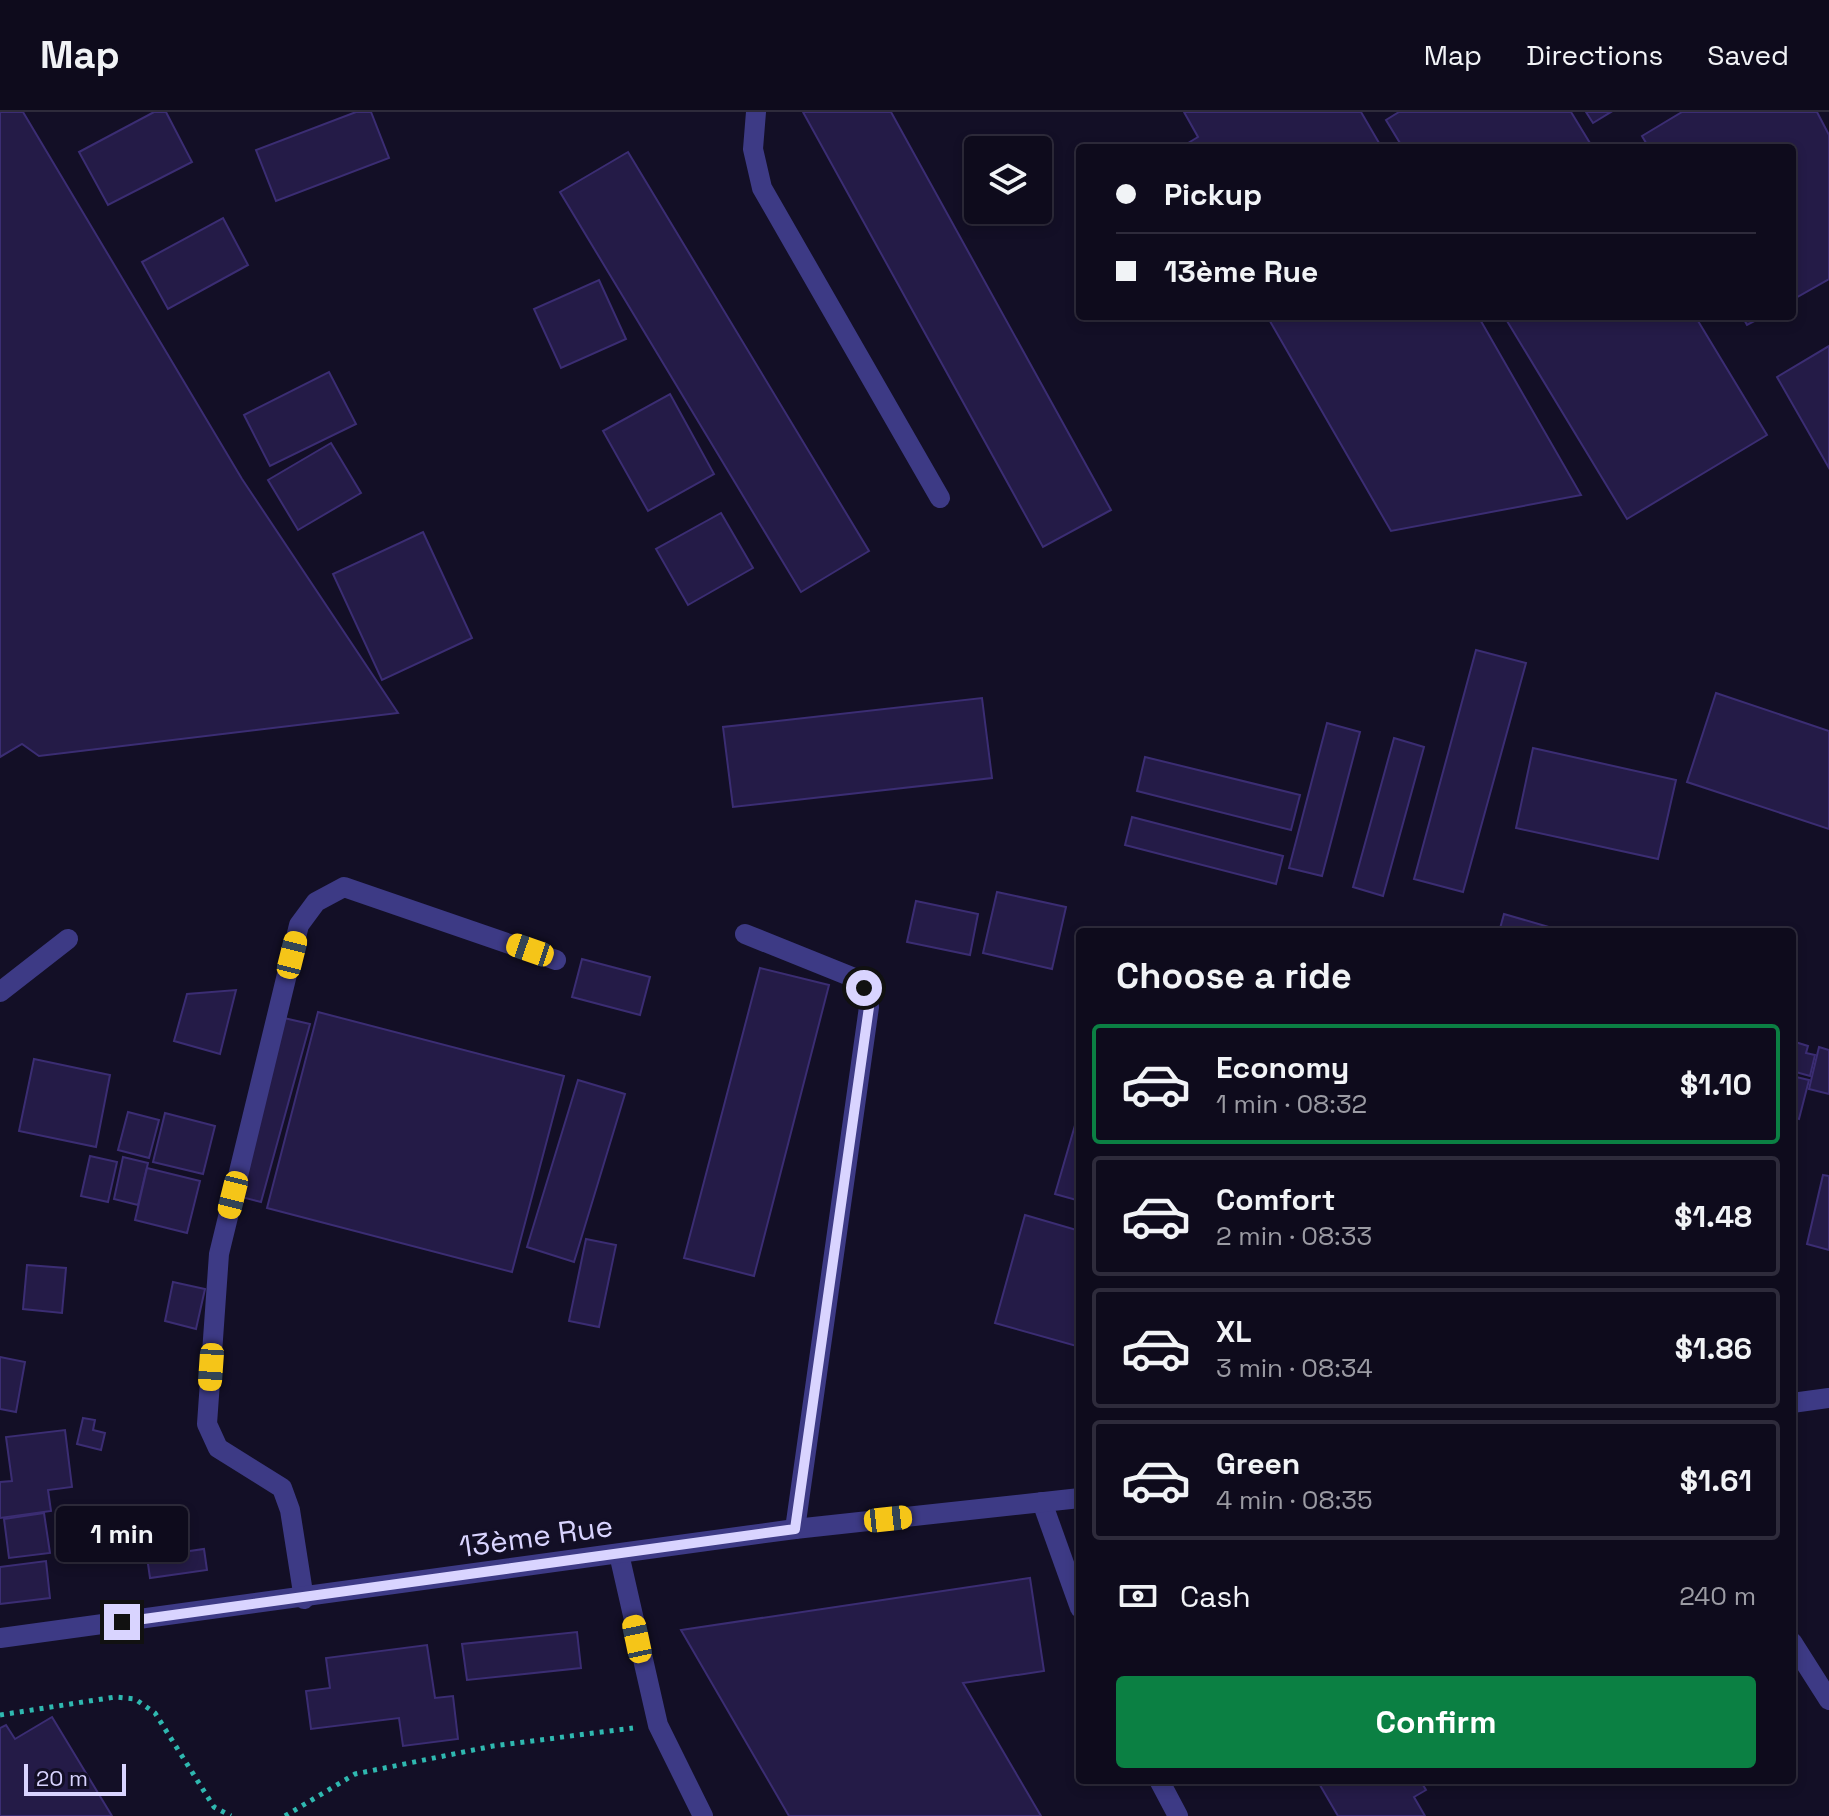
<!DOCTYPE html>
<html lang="en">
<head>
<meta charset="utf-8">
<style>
  :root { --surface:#0e0b1c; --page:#171425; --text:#f1f3f6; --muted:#9b9ba3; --line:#2e2b3b; --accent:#0b8043 }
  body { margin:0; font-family:"Space Grotesk",sans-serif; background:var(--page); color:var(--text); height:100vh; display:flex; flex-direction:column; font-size:30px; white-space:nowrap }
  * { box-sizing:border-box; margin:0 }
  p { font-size:26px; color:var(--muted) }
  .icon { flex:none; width:44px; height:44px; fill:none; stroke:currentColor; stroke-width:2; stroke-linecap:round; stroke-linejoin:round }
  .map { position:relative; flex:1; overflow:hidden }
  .drawer { position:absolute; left:1076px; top:816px; width:720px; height:856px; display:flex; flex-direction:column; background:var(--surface); border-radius:8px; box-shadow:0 4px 12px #0003,0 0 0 2px var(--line) }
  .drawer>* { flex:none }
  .hud { position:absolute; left:1076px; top:32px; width:720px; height:176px; border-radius:8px; box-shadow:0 4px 12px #0003,0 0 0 2px var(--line); display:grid; align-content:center; height:176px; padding:0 40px; background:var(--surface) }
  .controls { position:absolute; left:964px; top:24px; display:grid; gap:16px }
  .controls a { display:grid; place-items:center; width:88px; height:88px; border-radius:8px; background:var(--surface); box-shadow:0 4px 12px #0003,0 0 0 2px var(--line); font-size:40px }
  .scale { position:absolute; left:24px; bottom:20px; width:102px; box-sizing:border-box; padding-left:8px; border:4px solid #d9d4ff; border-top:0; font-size:22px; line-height:28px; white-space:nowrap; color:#d9d4ff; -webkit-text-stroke:6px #130f26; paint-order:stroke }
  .end { position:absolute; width:36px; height:36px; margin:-18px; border:10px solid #d9d4ff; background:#111; box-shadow:0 0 0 4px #111 }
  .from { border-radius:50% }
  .bubble { position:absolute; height:56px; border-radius:8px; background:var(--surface); box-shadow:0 4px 12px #0003,0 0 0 2px var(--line); font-size:26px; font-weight:600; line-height:56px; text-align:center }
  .car { position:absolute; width:24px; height:48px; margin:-24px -12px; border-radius:10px; box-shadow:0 0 6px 2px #0007; background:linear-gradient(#f5c518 24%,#345 0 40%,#f5c518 0 76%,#345 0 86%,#f5c518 0) }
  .hud b { display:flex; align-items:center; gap:28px; height:76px; font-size:30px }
  .hud b+b { border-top:2px solid var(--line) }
  .hud i { width:20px; height:20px; background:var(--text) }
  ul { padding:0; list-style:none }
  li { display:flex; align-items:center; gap:24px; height:120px; margin:0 16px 12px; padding:0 24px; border:4px solid var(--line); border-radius:8px }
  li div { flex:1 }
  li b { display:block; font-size:30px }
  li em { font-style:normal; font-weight:600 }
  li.active { border-color:var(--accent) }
  li>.icon { width:72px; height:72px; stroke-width:1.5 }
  h2 { padding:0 40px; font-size:36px; line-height:96px }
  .pay { display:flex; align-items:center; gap:20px; height:88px; padding:0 40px; font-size:30px }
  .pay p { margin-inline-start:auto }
  .cta { display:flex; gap:16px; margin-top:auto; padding:16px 40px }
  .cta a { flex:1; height:92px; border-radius:8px; background:var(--accent); color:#fff; font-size:32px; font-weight:600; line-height:92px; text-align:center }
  header { display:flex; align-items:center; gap:48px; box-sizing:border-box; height:112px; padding:0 40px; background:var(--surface); border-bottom:2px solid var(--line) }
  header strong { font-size:38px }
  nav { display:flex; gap:44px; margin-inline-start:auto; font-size:28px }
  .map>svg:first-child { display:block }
  .building { fill:#241b47; stroke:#3b2d73; stroke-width:2 }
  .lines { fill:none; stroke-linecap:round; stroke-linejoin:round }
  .path { stroke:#2fb8b0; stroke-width:5; stroke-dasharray:4 6; stroke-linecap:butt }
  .lane { stroke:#3d3a85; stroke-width:20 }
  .street { stroke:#3d3a85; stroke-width:20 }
  .route { stroke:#d9d4ff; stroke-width:10 }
  .labels { text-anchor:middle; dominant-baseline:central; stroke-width:6; stroke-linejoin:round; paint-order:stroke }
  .street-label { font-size:30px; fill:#d9d4ff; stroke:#130f26 }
</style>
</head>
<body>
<header>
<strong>Map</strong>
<nav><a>Map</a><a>Directions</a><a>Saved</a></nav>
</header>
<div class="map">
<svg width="1829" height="1704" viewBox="0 0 1829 1704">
  <rect width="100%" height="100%" fill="#130f26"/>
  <!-- building -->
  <g class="building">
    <polygon points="0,0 23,0 242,367 398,601 39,644 22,632 0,645"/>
    <polygon points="154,0 166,0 192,50 108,93 79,40"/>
    <polygon points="356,0 371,0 389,46 276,89 256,38"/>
    <polygon points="803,0 891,0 1111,398 1043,435"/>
    <polygon points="1184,0 1361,0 1382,36 1180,36 1198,25"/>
    <polygon points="1399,0 1571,0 1593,36 1403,36 1386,8"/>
    <polygon points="1586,0 1611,0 1593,11"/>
    <polygon points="1682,0 1817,0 1829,23 1829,167 1792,188 1792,36 1649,36 1642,24"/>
    <polygon points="628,40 869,439 801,480 560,80"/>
    <polygon points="223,106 248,153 168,197 142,150"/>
    <polygon points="599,168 626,227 561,256 534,197"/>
    <polygon points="1267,204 1478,204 1581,383 1391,419"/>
    <polygon points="1504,204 1695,204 1767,323 1627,407"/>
    <polygon points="1742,204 1764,204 1747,213"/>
    <polygon points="1829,234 1829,356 1777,265"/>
    <polygon points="329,260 356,312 270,354 244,303"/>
    <polygon points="670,282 714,362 648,399 603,319"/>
    <polygon points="331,331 361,381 298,418 268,368"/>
    <polygon points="721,401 753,456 688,493 656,437"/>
    <polygon points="423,420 472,526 382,568 333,462"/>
    <polygon points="1476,538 1526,551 1463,780 1414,767"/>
    <polygon points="1716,581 1829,619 1829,717 1687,670"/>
    <polygon points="982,586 992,666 733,695 723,615"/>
    <polygon points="1327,611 1360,620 1322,764 1289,756"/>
    <polygon points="1394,626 1424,635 1383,784 1353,775"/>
    <polygon points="1533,636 1676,668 1658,747 1516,716"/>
    <polygon points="1145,645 1300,683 1291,718 1137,679"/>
    <polygon points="1132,705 1283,744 1276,772 1125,733"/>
    <polygon points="997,780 1066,795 1052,857 983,841"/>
    <polygon points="916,789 978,802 970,843 907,830"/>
    <polygon points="1504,802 1566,820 1499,820"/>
    <polygon points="582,847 650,865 640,903 572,885"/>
    <polygon points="760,856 829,873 754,1164 684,1146"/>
    <polygon points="236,878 220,942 174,929 187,882"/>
    <polygon points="318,900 564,964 512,1160 267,1096"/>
    <polygon points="284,906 310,912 261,1090 238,1084"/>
    <polygon points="1792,929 1808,934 1806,941 1815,943 1810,964 1792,959"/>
    <polygon points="1819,935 1829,938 1829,982 1809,977"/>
    <polygon points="34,947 110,963 96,1035 19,1019"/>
    <polygon points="1792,964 1809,968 1799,1007 1792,1005"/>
    <polygon points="578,968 625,982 574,1150 527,1135"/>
    <polygon points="1080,996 1080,1089 1055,1082"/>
    <polygon points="128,1000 159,1008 149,1046 118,1038"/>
    <polygon points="165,1001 215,1014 203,1062 153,1050"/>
    <polygon points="90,1044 117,1050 108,1090 81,1084"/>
    <polygon points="123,1045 148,1051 138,1093 114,1087"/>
    <polygon points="147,1056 200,1069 187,1121 135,1108"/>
    <polygon points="1823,1063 1829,1064 1829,1138 1807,1132"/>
    <polygon points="1025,1103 1080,1119 1080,1235 995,1211"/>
    <polygon points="586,1127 616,1133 599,1215 569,1209"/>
    <polygon points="27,1153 66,1156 62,1201 23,1197"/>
    <polygon points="173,1170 205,1177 196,1217 165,1209"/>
    <polygon points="0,1245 25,1250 16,1300 0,1297"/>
    <polygon points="83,1306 95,1308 93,1318 105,1321 101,1338 77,1332"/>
    <polygon points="65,1318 72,1375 48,1378 51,1399 0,1406 0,1370 12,1369 6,1325"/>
    <polygon points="44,1401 50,1441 9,1446 4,1407"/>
    <polygon points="204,1437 207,1458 150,1466 147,1445"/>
    <polygon points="46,1449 50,1486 0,1492 0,1455"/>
    <polygon points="1030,1466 1044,1559 963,1571 1041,1704 789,1704 681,1518"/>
    <polygon points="577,1520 581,1556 467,1568 462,1532"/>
    <polygon points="427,1533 435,1586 453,1584 458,1627 403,1634 399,1606 311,1617 306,1579 330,1576 326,1546"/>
    <polygon points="52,1605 112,1704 0,1704 0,1616 6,1613 15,1627"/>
    <polygon points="1317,1668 1420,1668 1426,1678 1414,1685 1425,1704 1338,1704"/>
  </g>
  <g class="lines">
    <!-- path -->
    <g class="path">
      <polyline points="0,1603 115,1585 135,1587 155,1601 214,1695 231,1704"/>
      <polyline points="285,1704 355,1662 493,1634 633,1616"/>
    </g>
    <!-- lane -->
    <g class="lane">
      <polyline points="756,0 753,37 762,76 940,386"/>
      <polyline points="745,822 852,865 864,876 869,895 795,1417"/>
      <polyline points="0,880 68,827"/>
      <polyline points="1042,1390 1080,1496"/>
      <polyline points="619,1442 658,1613 703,1704"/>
      <polyline points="304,1487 290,1398 282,1376 218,1336 207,1312 219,1142 299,813 316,790 344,775 556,848"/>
      <polyline points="1792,1530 1829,1588"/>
      <polyline points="1159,1668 1178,1704"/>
    </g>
    <!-- street -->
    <g class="street">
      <polyline points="1792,1291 1829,1286"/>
      <polyline points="0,1526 795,1417 1080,1386"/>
    </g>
  </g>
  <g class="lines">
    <!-- route -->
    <polyline class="route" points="122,1510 795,1417 869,895 864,876"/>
  </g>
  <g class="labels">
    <!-- street labels -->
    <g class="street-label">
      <text transform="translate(536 1424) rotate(-8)">13ème Rue</text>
    </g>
  </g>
</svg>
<div class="controls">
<a><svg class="icon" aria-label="layers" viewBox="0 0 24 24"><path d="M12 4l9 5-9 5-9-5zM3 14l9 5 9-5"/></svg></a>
</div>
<div class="scale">20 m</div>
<i class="end from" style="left:864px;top:876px"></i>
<i class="end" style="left:122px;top:1510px"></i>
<div class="bubble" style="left:56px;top:1394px;width:132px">1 min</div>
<i class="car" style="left:530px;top:838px;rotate:289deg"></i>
<i class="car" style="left:292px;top:843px;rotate:14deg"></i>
<i class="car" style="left:233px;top:1083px;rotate:194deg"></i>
<i class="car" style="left:211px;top:1255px;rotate:184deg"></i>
<i class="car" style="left:888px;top:1407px;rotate:84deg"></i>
<i class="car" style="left:637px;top:1527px;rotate:348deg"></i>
<div class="hud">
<b><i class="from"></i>Pickup</b>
<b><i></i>13ème Rue</b>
</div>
<section class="drawer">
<h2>Choose a ride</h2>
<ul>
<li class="active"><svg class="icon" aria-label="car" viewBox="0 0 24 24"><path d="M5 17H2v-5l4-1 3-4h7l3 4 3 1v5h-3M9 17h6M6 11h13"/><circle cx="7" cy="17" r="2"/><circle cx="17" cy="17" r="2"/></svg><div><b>Economy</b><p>1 min · 08:32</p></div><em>$1.10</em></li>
<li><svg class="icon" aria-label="car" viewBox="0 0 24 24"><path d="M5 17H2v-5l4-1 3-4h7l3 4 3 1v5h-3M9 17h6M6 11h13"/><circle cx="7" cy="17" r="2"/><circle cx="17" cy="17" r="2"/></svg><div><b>Comfort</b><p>2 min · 08:33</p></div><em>$1.48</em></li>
<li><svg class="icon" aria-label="car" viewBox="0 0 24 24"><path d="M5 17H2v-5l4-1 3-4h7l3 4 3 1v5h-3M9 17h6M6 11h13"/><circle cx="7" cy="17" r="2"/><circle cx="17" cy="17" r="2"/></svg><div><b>XL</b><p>3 min · 08:34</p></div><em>$1.86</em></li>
<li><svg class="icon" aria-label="car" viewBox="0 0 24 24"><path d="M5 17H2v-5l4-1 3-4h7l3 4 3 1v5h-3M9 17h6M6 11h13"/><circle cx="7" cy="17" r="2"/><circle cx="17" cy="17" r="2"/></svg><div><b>Green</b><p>4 min · 08:35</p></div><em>$1.61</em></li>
</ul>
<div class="pay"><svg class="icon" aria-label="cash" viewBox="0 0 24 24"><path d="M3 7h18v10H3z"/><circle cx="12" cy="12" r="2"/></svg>Cash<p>240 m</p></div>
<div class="cta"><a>Confirm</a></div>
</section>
</div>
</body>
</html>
